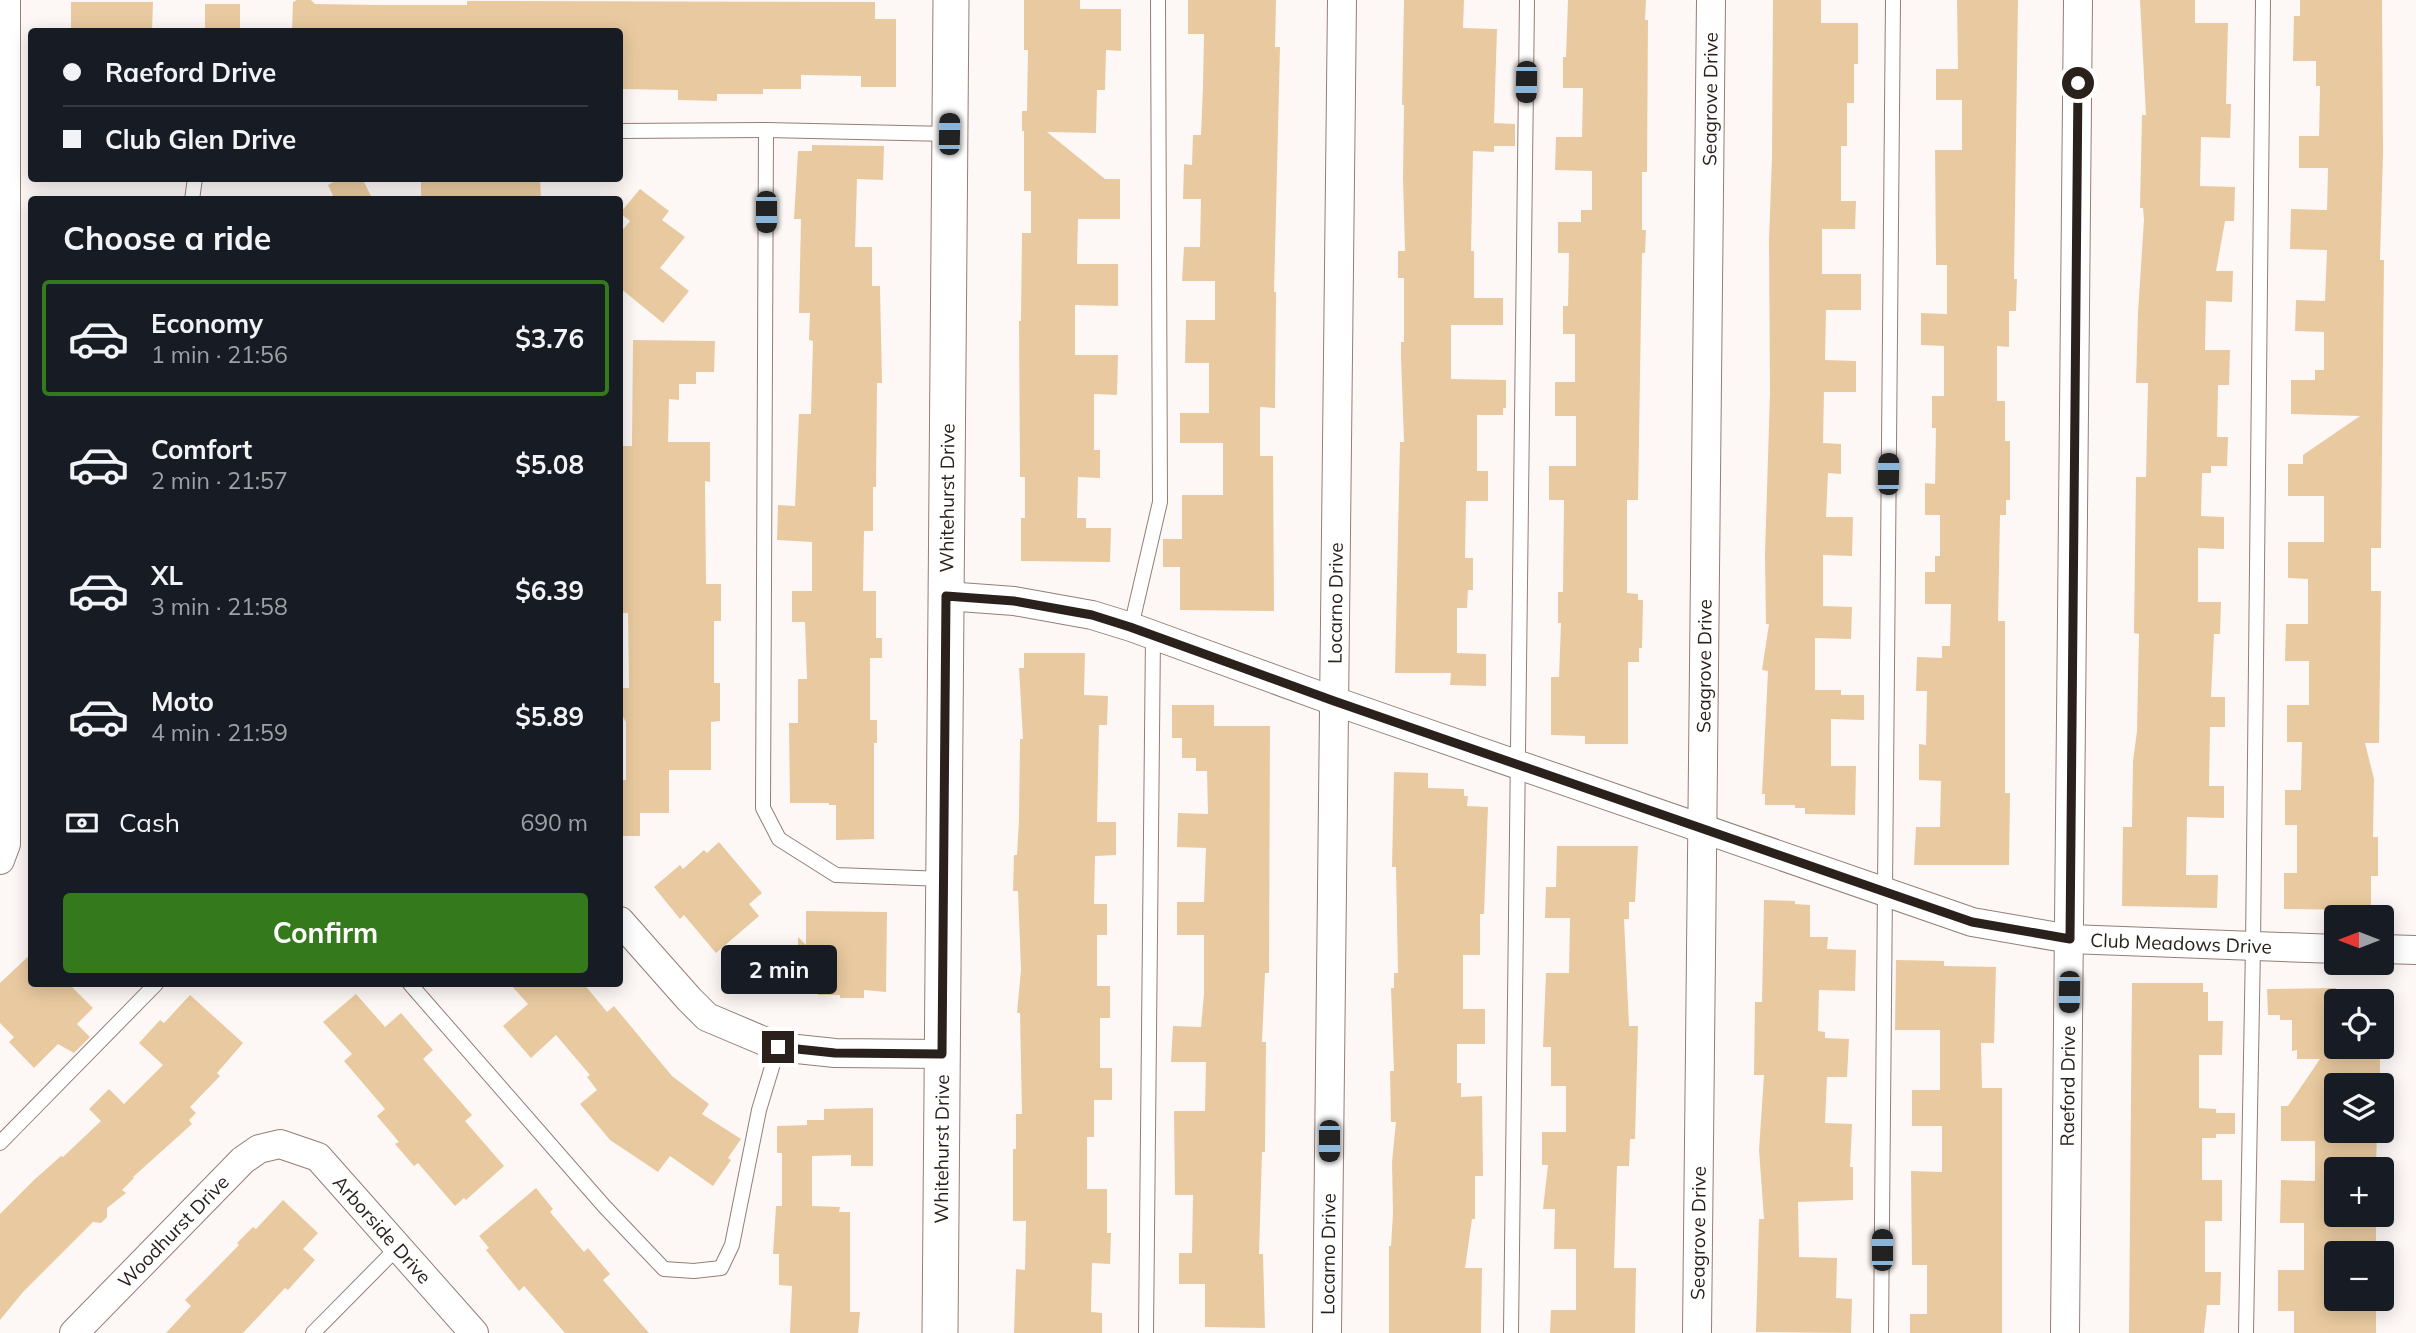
<!DOCTYPE html>
<html lang="en">
<head>
<meta charset="utf-8">
<style>
  :root { --surface:#171b24; --page:#20242c; --text:#f1f3f6; --muted:#9ea1a6; --line:#363941; --accent:#347a1c }
  body { margin:0; font-family:Mulish,sans-serif; background:var(--page); color:var(--text); height:100vh; display:flex; flex-direction:column; font-size:26px; white-space:nowrap }
  * { box-sizing:border-box; margin:0 }
  p { font-size:23px; color:var(--muted) }
  .icon { flex:none; width:38px; height:38px; fill:none; stroke:currentColor; stroke-width:2; stroke-linecap:round; stroke-linejoin:round }
  .map { position:relative; flex:1; overflow:hidden }
  .side { position:absolute; left:28px; top:196px; width:595px; height:791px; display:flex; flex-direction:column; background:var(--surface); border-radius:7px; box-shadow:0 4px 18px #0003 }
  .side>* { flex:none }
  .banner { position:absolute; left:28px; top:28px; width:595px; height:154px; border-radius:7px; box-shadow:0 4px 18px #0003; display:grid; align-content:center; height:154px; padding:0 35px; background:var(--surface) }
  .needle { width:46px; rotate:270deg }
  .buttons { position:absolute; left:2324px; top:905px; display:grid; gap:14px }
  .buttons a { display:grid; place-items:center; width:70px; height:70px; border-radius:7px; background:var(--surface); box-shadow:0 4px 18px #0003; font-size:35px }
  .end { position:absolute; width:32px; height:32px; margin:-16px; border:9px solid #2a211d; background:#fff; box-shadow:0 0 0 4px #fff }
  .from { border-radius:50% }
  .bubble { position:absolute; height:49px; border-radius:7px; background:var(--surface); box-shadow:0 4px 18px #0003; font-size:23px; font-weight:700; line-height:49px; text-align:center }
  .car { position:absolute; width:21px; height:42px; margin:-21px -10px; border-radius:9px; box-shadow:0 0 5px 2px #0007; background:linear-gradient(#222 24%,#8ab4d8 0 40%,#222 0 76%,#8ab4d8 0 86%,#222 0) }
  .banner b { display:flex; align-items:center; gap:24px; height:66px; font-size:26px }
  .banner b+b { border-top:2px solid var(--line) }
  .banner i { width:18px; height:18px; background:var(--text) }
  ul { padding:0; list-style:none }
  li { display:flex; align-items:center; gap:21px; height:116px; margin:0 14px 10px; padding:0 21px; border:4px solid transparent; border-radius:7px }
  li div { flex:1 }
  li b { display:block; font-size:26px }
  li em { font-style:normal; font-weight:700 }
  li.active { border-color:var(--accent) }
  li>.icon { width:63px; height:63px; stroke-width:1.5 }
  h2 { padding:0 35px; font-size:32px; line-height:84px }
  .pay { display:flex; align-items:center; gap:18px; height:77px; padding:0 35px; font-size:26px }
  .pay p { margin-inline-start:auto }
  .button { display:flex; gap:14px; margin-top:auto; padding:14px 35px }
  .button a { flex:1; height:80px; border-radius:7px; background:var(--accent); color:#fff; font-size:28px; font-weight:700; line-height:80px; text-align:center }
  .map>svg:first-child { display:block }
  .building { fill:#e9caa0 }
  .lines { fill:none; stroke-linecap:round; stroke-linejoin:round }
  .service-casing { stroke:#947e75; stroke-width:16 }
  .minor-casing { stroke:#947e75; stroke-width:30 }
  .tertiary-casing { stroke:#947e75; stroke-width:37 }
  .service { stroke:#fff; stroke-width:14 }
  .minor { stroke:#fff; stroke-width:28 }
  .tertiary { stroke:#fff; stroke-width:35 }
  .route { stroke:#2a211d; stroke-width:9 }
  .labels { text-anchor:middle; dominant-baseline:central; stroke-width:5; stroke-linejoin:round; paint-order:stroke }
  .street-label { font-size:19px; fill:#2a211d; stroke:#fff }
</style>
</head>
<body>
<div class="map">
<svg width="2416" height="1333" viewBox="0 0 2416 1333">
  <rect width="100%" height="100%" fill="#fdf8f6"/>
  <!-- building -->
  <g class="building">
    <polygon points="297,0 311,0 315,4 378,5 467,5 467,1 875,2 875,19 896,19 896,87 861,87 861,76 801,75 801,89 763,89 763,94 717,94 717,101 678,100 678,90 620,89 620,32 292,32 293,2"/>
    <polygon points="1024,0 1080,0 1080,9 1121,9 1121,51 1106,50 1105,90 1097,90 1096,133 1047,132 1105,179 1120,179 1120,219 1078,219 1077,264 1118,264 1118,306 1075,305 1075,355 1118,355 1117,395 1094,394 1094,450 1100,450 1100,478 1078,477 1077,518 1086,518 1086,528 1111,528 1110,562 1021,561 1021,518 1025,518 1025,477 1020,477 1019,321 1021,321 1022,233 1031,233 1031,191 1024,191 1024,131 1022,131 1022,111 1027,111 1028,50 1024,50"/>
    <polygon points="1188,0 1276,0 1275,47 1280,47 1274,292 1276,292 1275,408 1260,407 1260,456 1273,456 1274,611 1180,610 1180,567 1163,567 1163,539 1182,539 1182,495 1223,495 1223,443 1180,443 1180,413 1209,413 1209,363 1185,363 1186,320 1215,320 1215,281 1182,281 1184,247 1200,247 1201,199 1183,199 1184,164 1192,165 1193,135 1201,135 1203,86 1204,34 1188,34"/>
    <polygon points="1404,0 1464,0 1463,28 1497,29 1494,123 1515,124 1515,146 1494,146 1494,152 1473,151 1471,251 1474,251 1474,298 1503,298 1503,325 1451,325 1451,379 1506,380 1506,408 1503,408 1503,415 1477,415 1477,471 1488,471 1488,501 1466,501 1465,558 1473,558 1473,590 1468,590 1467,608 1457,608 1457,653 1486,654 1486,686 1450,685 1451,673 1395,673 1400,442 1404,442 1401,357 1401,342 1404,342 1404,278 1398,278 1398,251 1405,251 1403,178 1404,105 1402,105"/>
    <polygon points="1568,0 1646,0 1645,20 1648,20 1647,172 1642,172 1642,230 1646,230 1645,253 1642,253 1638,500 1627,500 1627,593 1638,594 1638,600 1643,600 1642,648 1639,648 1639,662 1628,662 1628,744 1585,744 1585,736 1551,735 1551,677 1559,677 1561,623 1558,623 1558,592 1563,592 1564,500 1549,500 1549,466 1576,466 1576,416 1555,416 1555,382 1575,382 1575,334 1563,334 1563,306 1568,306 1569,253 1558,253 1558,222 1581,222 1581,210 1592,210 1592,171 1555,170 1556,137 1582,137 1583,88 1563,88 1563,57 1566,57"/>
    <polygon points="1773,0 1821,0 1821,23 1858,23 1858,64 1854,64 1854,103 1847,103 1847,146 1841,146 1841,201 1856,201 1855,229 1822,229 1822,274 1861,274 1861,310 1826,310 1825,360 1856,361 1856,392 1824,392 1823,443 1841,444 1841,474 1828,473 1826,517 1853,517 1852,556 1823,555 1823,606 1852,607 1851,639 1815,638 1815,690 1841,690 1841,695 1864,695 1864,720 1831,719 1831,766 1856,766 1855,815 1805,814 1805,808 1795,808 1795,805 1765,805 1765,794 1762,794 1768,671 1762,670 1769,624 1766,624 1765,554 1770,392 1769,240 1772,157"/>
    <polygon points="1957,0 2018,0 2014,279 2017,279 2016,311 2009,311 2009,347 1997,346 1997,401 2005,401 2005,441 2010,441 2010,500 2006,500 2006,515 2000,515 1998,621 2005,621 2005,793 2010,793 2009,865 1914,865 1916,827 1940,827 1941,781 1919,780 1919,744 1926,745 1927,691 1916,691 1917,657 1942,658 1942,646 1950,646 1951,604 1925,604 1925,572 1935,572 1935,556 1940,556 1940,515 1925,515 1925,483 1935,484 1936,428 1932,428 1932,396 1944,396 1944,346 1921,345 1921,313 1947,314 1947,265 1936,265 1935,150 1962,150 1962,100 1936,100 1936,69 1958,69"/>
    <polygon points="2140,0 2195,0 2195,23 2228,23 2226,104 2231,104 2230,138 2201,137 2200,186 2235,187 2234,221 2225,221 2216,271 2233,271 2232,302 2206,301 2205,350 2230,350 2229,385 2218,385 2217,437 2228,437 2227,466 2211,466 2211,473 2202,473 2201,516 2224,517 2224,549 2198,548 2198,602 2221,602 2220,634 2214,634 2211,697 2225,697 2225,727 2210,727 2209,786 2224,786 2224,818 2187,817 2186,875 2218,875 2217,908 2122,906 2123,827 2132,827 2133,761 2137,731 2139,634 2134,633 2136,477 2146,477 2148,383 2136,383 2138,313 2144,219 2143,208 2140,208 2142,115 2146,115"/>
    <polygon points="2300,0 2382,0 2383,153 2380,260 2384,260 2381,548 2371,548 2371,591 2381,591 2379,743 2365,743 2374,779 2373,837 2378,837 2378,876 2371,876 2371,910 2284,909 2284,873 2297,873 2297,825 2285,825 2285,790 2301,790 2302,742 2287,742 2287,705 2309,705 2309,661 2285,661 2286,624 2308,624 2308,579 2288,578 2288,542 2324,542 2324,496 2288,496 2288,464 2303,464 2303,455 2360,416 2291,414 2291,380 2315,380 2315,370 2324,370 2324,332 2295,331 2296,300 2325,301 2327,250 2290,249 2291,209 2327,210 2328,168 2299,168 2299,136 2319,136 2320,86 2316,86 2316,61 2293,61 2294,16 2300,16"/>
    <polygon points="71,2 153,2 152,32 71,32"/>
    <rect x="205" y="4" width="35" height="28"/>
    <polygon points="812,145 884,146 883,180 857,179 855,247 872,247 872,286 880,286 882,383 877,383 876,487 873,487 873,531 864,531 863,591 876,591 876,638 882,638 882,658 870,658 870,720 877,720 877,743 874,743 874,839 836,840 836,805 829,805 829,803 790,803 789,723 798,723 798,679 807,679 805,622 792,622 792,591 812,591 812,542 777,540 778,505 795,506 799,414 811,414 813,341 809,340 810,313 799,313 801,219 794,219 798,151 812,151"/>
    <polygon points="341,178 362,178 373,200 335,200 328,185"/>
    <polygon points="421,178 540,178 541,200 421,200"/>
    <polygon points="640,189 669,211 662,220 685,237 660,268 689,291 663,323 620,288 620,233 630,221 620,213"/>
    <polygon points="633,340 715,341 714,372 696,372 696,384 679,384 679,400 669,399 668,442 710,442 710,482 705,481 706,584 721,584 721,621 714,621 714,683 720,683 720,721 711,722 711,770 669,770 669,813 640,813 640,836 620,836 620,780 626,780 626,722 620,712 620,688 629,688 628,613 620,613 620,446 632,446"/>
    <polygon points="1024,653 1085,653 1084,695 1108,696 1107,725 1099,725 1097,822 1116,822 1116,855 1095,856 1094,904 1107,904 1107,935 1097,935 1097,986 1110,986 1110,1018 1100,1018 1100,1068 1112,1068 1112,1100 1094,1100 1094,1137 1087,1137 1087,1189 1107,1189 1107,1233 1111,1233 1110,1264 1092,1263 1091,1312 1102,1313 1102,1333 1014,1333 1016,1269 1025,1270 1026,1221 1013,1221 1013,1149 1016,1149 1016,1114 1022,1114 1020,1013 1017,1013 1021,970 1018,891 1013,891 1014,855 1017,855 1019,820 1020,739 1023,739 1019,668 1024,668"/>
    <polygon points="1172,705 1214,705 1214,726 1270,726 1269,973 1265,973 1262,1042 1266,1042 1265,1152 1262,1152 1259,1254 1263,1254 1265,1328 1205,1327 1205,1284 1179,1284 1179,1253 1192,1253 1193,1195 1175,1195 1174,1111 1205,1111 1206,1062 1171,1062 1173,1026 1201,1027 1204,994 1204,935 1177,935 1177,902 1204,902 1206,848 1177,847 1178,813 1208,814 1207,771 1196,771 1196,758 1182,758 1182,738 1172,738"/>
    <polygon points="1394,772 1428,773 1428,788 1464,789 1464,796 1468,796 1467,806 1488,807 1484,914 1480,914 1480,955 1463,955 1463,1009 1485,1009 1485,1044 1457,1044 1457,1083 1461,1083 1461,1097 1482,1096 1483,1176 1475,1176 1475,1219 1472,1219 1465,1268 1482,1268 1481,1333 1389,1333 1389,1246 1391,1246 1393,1213 1392,1162 1396,1122 1391,1122 1390,1071 1394,1071 1391,988 1394,988 1394,973 1398,973 1396,867 1392,867"/>
    <polygon points="719,842 762,893 749,904 759,916 716,953 684,915 680,919 654,887 680,865 683,869 704,850 707,853"/>
    <polygon points="1557,846 1638,846 1635,902 1629,902 1629,919 1624,919 1629,1026 1638,1026 1635,1139 1630,1139 1629,1166 1617,1166 1614,1268 1636,1268 1635,1333 1550,1333 1551,1310 1576,1310 1576,1249 1554,1249 1555,1209 1543,1209 1548,1165 1542,1165 1542,1132 1566,1132 1566,1086 1551,1086 1551,1047 1543,1047 1546,973 1569,973 1570,918 1545,918 1546,887 1556,887"/>
    <polygon points="1764,900 1795,901 1795,904 1810,905 1810,937 1828,937 1827,949 1856,950 1855,991 1819,990 1818,1031 1825,1032 1825,1038 1849,1039 1847,1077 1827,1077 1825,1123 1852,1124 1850,1167 1853,1167 1853,1200 1798,1202 1799,1257 1837,1258 1836,1298 1852,1299 1851,1333 1756,1332 1759,1219 1764,1219 1759,1150 1764,1075 1754,1075 1755,1002 1762,1002"/>
    <polygon points="806,911 887,912 886,992 864,990 864,998 840,998 840,995 818,995 818,989 798,989 798,937 806,945"/>
    <polygon points="32,953 32,984 69,984 93,1008 77,1024 90,1037 74,1053 58,1044 34,1068 9,1042 14,1037 0,1023 0,983"/>
    <polygon points="1896,960 1944,961 1944,966 1996,967 1994,1043 1981,1043 1982,1088 2002,1088 2002,1333 1910,1333 1910,1314 1927,1314 1927,1265 1912,1265 1911,1171 1942,1172 1942,1126 1912,1126 1912,1090 1940,1090 1940,1030 1895,1030"/>
    <polygon points="2132,983 2203,983 2203,992 2208,992 2208,1021 2223,1021 2222,1055 2199,1055 2199,1108 2216,1109 2216,1113 2235,1113 2235,1134 2216,1134 2216,1138 2202,1138 2202,1180 2222,1180 2222,1221 2205,1221 2205,1272 2221,1272 2220,1305 2207,1305 2204,1333 2129,1333"/>
    <polygon points="510,984 584,984 607,1012 614,1006 672,1076 709,1104 702,1114 741,1139 728,1158 731,1160 713,1186 670,1156 658,1172 610,1140 580,1104 597,1090 587,1077 590,1075 556,1035 531,1058 503,1026 528,1004"/>
    <polygon points="2336,988 2336,1046 2380,1046 2380,1085 2336,1085 2336,1130 2377,1130 2376,1169 2336,1169 2336,1214 2376,1214 2376,1253 2336,1253 2336,1298 2376,1298 2376,1333 2294,1333 2294,1311 2278,1311 2278,1270 2304,1270 2304,1223 2280,1223 2281,1180 2315,1181 2315,1141 2281,1141 2281,1106 2288,1106 2320,1059 2297,1059 2297,1050 2292,1051 2292,1020 2280,1020 2280,1015 2268,1015 2267,989"/>
    <polygon points="356,994 385,1027 401,1013 433,1050 423,1059 472,1115 465,1121 504,1166 466,1200 464,1198 455,1206 418,1163 414,1166 395,1144 399,1142 377,1116 385,1109 344,1061 352,1054 323,1022"/>
    <polygon points="190,995 243,1043 217,1073 220,1076 190,1107 196,1113 189,1120 192,1124 133,1177 134,1178 122,1190 126,1193 107,1208 107,1217 101,1223 93,1222 23,1292 0,1320 0,1214 34,1180 61,1156 63,1157 101,1121 89,1109 109,1089 124,1104 163,1065 139,1043 160,1020 164,1023"/>
    <polygon points="873,1108 873,1166 851,1166 851,1155 812,1156 812,1206 840,1207 839,1212 850,1212 850,1312 860,1312 858,1333 790,1333 792,1286 779,1285 779,1254 773,1254 776,1206 782,1206 782,1153 777,1153 777,1126 807,1125 807,1120 824,1120 824,1109"/>
    <polygon points="536,1188 553,1209 550,1212 584,1252 588,1248 610,1274 603,1280 649,1333 565,1333 524,1286 519,1291 486,1250 489,1248 479,1236"/>
    <polygon points="283,1200 318,1233 303,1249 315,1260 288,1290 285,1288 243,1333 166,1333 191,1306 185,1300 239,1245 237,1243 253,1227 256,1229"/>
  </g>
  <g class="lines">
    <defs>
      <g id="service">
        <polyline points="766,130 763,808 779,839 836,875 944,879"/>
        <polyline points="620,131 766,130 949,134"/>
        <polyline points="192,200 195,178"/>
        <polyline points="1131,627 1160,502 1158,0"/>
        <polyline points="410,984 604,1206 664,1269 694,1271 721,1268 732,1245 759,1110 778,1047"/>
        <polyline points="0,1143 156,984"/>
        <polyline points="313,1333 399,1246"/>
        <polyline points="1146,1333 1153,635"/>
        <polyline points="1511,1333 1527,0"/>
        <polyline points="1881,1333 1893,0"/>
        <polyline points="2246,1333 2253,947 2263,0"/>
      </g>
      <g id="minor">
        <path id="s1" d="M946 596 1014 601 1092 615 1131 627 1334 701 1972 922 2070 939 2336 949"/>
        <polyline points="0,860 6,844 6,0"/>
        <polyline points="620,921 689,999 707,1017 778,1047 835,1053 942,1054"/>
        <polyline points="2382,949 2416,950"/>
        <path id="s2" d="M74 1333 243 1160 259 1149 280 1144 318 1157 474 1333"/>
        <path id="s3" d="M1327 1333 1342 0"/>
        <path id="s4" d="M1697 1333 1711 0"/>
        <path id="s5" d="M2065 1333 2078 0"/>
      </g>
      <g id="tertiary">
        <path id="s6" d="M940 1333 951 0"/>
      </g>
    </defs>
    <!-- service casing -->
    <use href="#service" class="service-casing"/>
    <!-- minor casing -->
    <use href="#minor" class="minor-casing"/>
    <!-- tertiary casing -->
    <use href="#tertiary" class="tertiary-casing"/>
    <!-- service -->
    <use href="#service" class="service"/>
    <!-- minor -->
    <use href="#minor" class="minor"/>
    <!-- tertiary -->
    <use href="#tertiary" class="tertiary"/>
  </g>
  <g class="lines">
    <!-- route -->
    <polyline class="route" points="778,1047 835,1053 942,1054 946,596 1014,601 1092,615 1130,627 1334,701 1972,922 2070,939 2078,83"/>
  </g>
  <g class="labels">
    <!-- street labels -->
    <g class="street-label">
      <text stroke="none"><textPath href="#s4" startOffset="1234">Seagrove Drive</textPath></text>
      <text stroke="none"><textPath href="#s6" startOffset="835">Whitehurst Drive</textPath></text>
      <text stroke="none"><textPath href="#s3" startOffset="730">Locarno Drive</textPath></text>
      <text stroke="none"><textPath href="#s4" startOffset="667">Seagrove Drive</textPath></text>
      <text stroke="none"><textPath href="#s1" startOffset="1290">Club Meadows Drive</textPath></text>
      <text stroke="none"><textPath href="#s5" startOffset="247">Raeford Drive</textPath></text>
      <text stroke="none"><textPath href="#s6" startOffset="184">Whitehurst Drive</textPath></text>
      <text stroke="none"><textPath href="#s2" startOffset="420">Arborside Drive</textPath></text>
      <text stroke="none"><textPath href="#s2" startOffset="142">Woodhurst Drive</textPath></text>
      <text stroke="none"><textPath href="#s4" startOffset="100">Seagrove Drive</textPath></text>
      <text stroke="none"><textPath href="#s3" startOffset="79">Locarno Drive</textPath></text>
    </g>
  </g>
</svg>
<div class="buttons">
<a><svg class="needle" viewBox="-14 -14 28 28"><path d="M0-13l5 13h-10z" fill="#e53935"/><path d="M0 13l5-13h-10z" fill="#9ea1a6"/></svg></a>
<a><svg class="icon" aria-label="locate" viewBox="0 0 24 24"><circle cx="12" cy="12" r="6"/><path d="M12 2v4M12 18v4M2 12h4M18 12h4"/></svg></a>
<a><svg class="icon" aria-label="layers" viewBox="0 0 24 24"><path d="M12 4l9 5-9 5-9-5zM3 14l9 5 9-5"/></svg></a>
<a>+</a>
<a>−</a>
</div>
<i class="end from" style="left:2078px;top:83px"></i>
<i class="end" style="left:778px;top:1047px"></i>
<div class="bubble" style="left:721px;top:945px;width:116px">2 min</div>
<i class="car" style="left:1526px;top:82px;rotate:181deg"></i>
<i class="car" style="left:949px;top:134px;rotate:1deg"></i>
<i class="car" style="left:766px;top:212px;rotate:180deg"></i>
<i class="car" style="left:1888px;top:474px;rotate:1deg"></i>
<i class="car" style="left:2069px;top:992px;rotate:181deg"></i>
<i class="car" style="left:1329px;top:1141px;rotate:180deg"></i>
<i class="car" style="left:1882px;top:1250px;rotate:0deg"></i>
<div class="banner">
<b><i class="from"></i>Raeford Drive</b>
<b><i></i>Club Glen Drive</b>
</div>
<section class="side">
<h2>Choose a ride</h2>
<ul>
<li class="active"><svg class="icon" aria-label="car" viewBox="0 0 24 24"><path d="M5 17H2v-5l4-1 3-4h7l3 4 3 1v5h-3M9 17h6M6 11h13"/><circle cx="7" cy="17" r="2"/><circle cx="17" cy="17" r="2"/></svg><div><b>Economy</b><p>1 min · 21:56</p></div><em>$3.76</em></li>
<li><svg class="icon" aria-label="car" viewBox="0 0 24 24"><path d="M5 17H2v-5l4-1 3-4h7l3 4 3 1v5h-3M9 17h6M6 11h13"/><circle cx="7" cy="17" r="2"/><circle cx="17" cy="17" r="2"/></svg><div><b>Comfort</b><p>2 min · 21:57</p></div><em>$5.08</em></li>
<li><svg class="icon" aria-label="car" viewBox="0 0 24 24"><path d="M5 17H2v-5l4-1 3-4h7l3 4 3 1v5h-3M9 17h6M6 11h13"/><circle cx="7" cy="17" r="2"/><circle cx="17" cy="17" r="2"/></svg><div><b>XL</b><p>3 min · 21:58</p></div><em>$6.39</em></li>
<li><svg class="icon" aria-label="car" viewBox="0 0 24 24"><path d="M5 17H2v-5l4-1 3-4h7l3 4 3 1v5h-3M9 17h6M6 11h13"/><circle cx="7" cy="17" r="2"/><circle cx="17" cy="17" r="2"/></svg><div><b>Moto</b><p>4 min · 21:59</p></div><em>$5.89</em></li>
</ul>
<div class="pay"><svg class="icon" aria-label="cash" viewBox="0 0 24 24"><path d="M3 7h18v10H3z"/><circle cx="12" cy="12" r="2"/></svg>Cash<p>690 m</p></div>
<div class="button"><a>Confirm</a></div>
</section>
</div>
</body>
</html>
